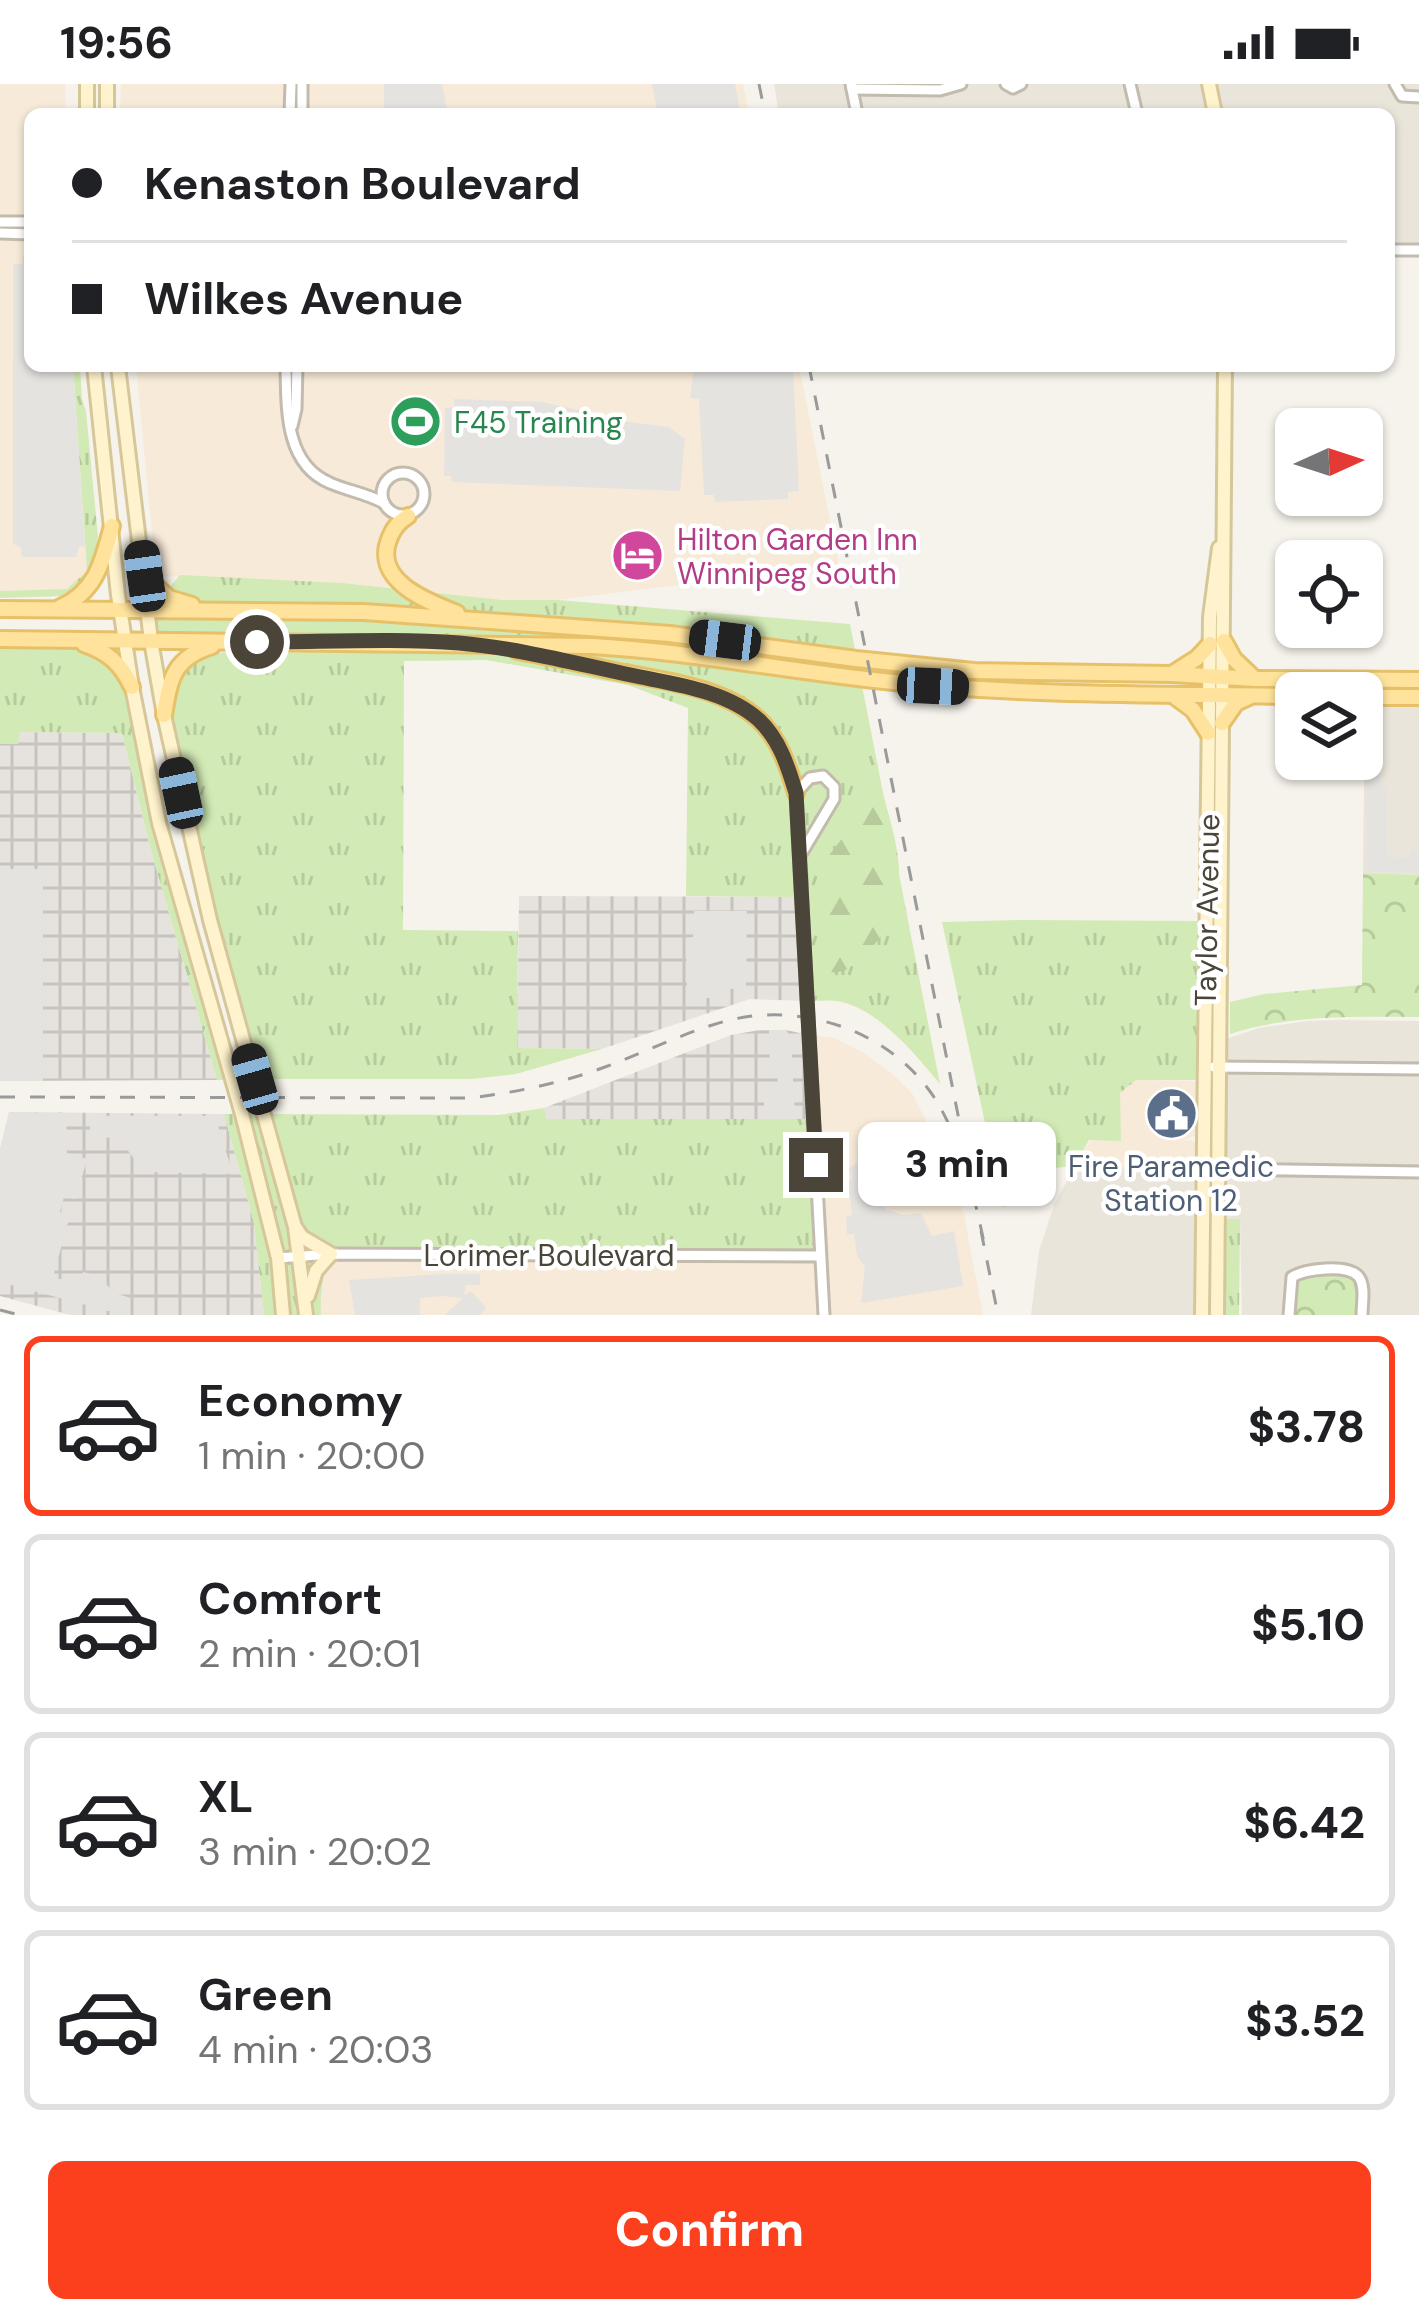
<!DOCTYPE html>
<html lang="en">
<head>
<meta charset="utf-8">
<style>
  :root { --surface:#fff; --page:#f6f6f6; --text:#202124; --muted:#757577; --line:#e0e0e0; --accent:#fc3f1d }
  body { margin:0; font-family:"DM Sans",sans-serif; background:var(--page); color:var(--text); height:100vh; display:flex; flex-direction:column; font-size:45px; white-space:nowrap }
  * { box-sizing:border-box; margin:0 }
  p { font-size:39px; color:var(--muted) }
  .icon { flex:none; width:66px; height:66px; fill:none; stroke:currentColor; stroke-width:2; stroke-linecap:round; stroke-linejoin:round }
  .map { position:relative; height:1231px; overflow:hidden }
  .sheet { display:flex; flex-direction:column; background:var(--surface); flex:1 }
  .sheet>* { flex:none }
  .hud { position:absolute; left:24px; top:24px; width:1371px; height:264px; border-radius:18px; box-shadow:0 3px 9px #0004; display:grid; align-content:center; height:264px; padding:0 48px; background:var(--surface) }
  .needle { width:78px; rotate:87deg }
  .fabs { position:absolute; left:1275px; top:324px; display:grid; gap:24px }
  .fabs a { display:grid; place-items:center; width:108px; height:108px; border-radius:18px; background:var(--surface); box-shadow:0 3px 9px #0004; font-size:60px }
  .end { position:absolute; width:54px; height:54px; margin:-27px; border:15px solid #4b4439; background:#fff; box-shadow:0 0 0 6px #fff }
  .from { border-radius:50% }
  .bubble { position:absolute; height:84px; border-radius:18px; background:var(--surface); box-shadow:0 3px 9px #0004; font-size:39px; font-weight:800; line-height:84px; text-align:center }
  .car { position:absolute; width:36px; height:72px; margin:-36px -18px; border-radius:15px; box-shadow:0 0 9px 3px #0007; background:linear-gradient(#222 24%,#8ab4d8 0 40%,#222 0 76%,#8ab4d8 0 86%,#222 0) }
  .hud b { display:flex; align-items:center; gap:42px; height:114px; font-size:45px }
  .hud b+b { border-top:3px solid var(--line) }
  .hud i { width:30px; height:30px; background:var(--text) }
  ul { padding:21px 0 0; list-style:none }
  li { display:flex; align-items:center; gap:36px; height:180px; margin:0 24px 18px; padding:0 24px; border:6px solid var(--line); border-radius:18px }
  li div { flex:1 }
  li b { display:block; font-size:45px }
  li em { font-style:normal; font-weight:800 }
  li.selected { border-color:var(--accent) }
  li>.icon { width:108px; height:108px; stroke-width:1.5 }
  .primary-button { display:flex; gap:24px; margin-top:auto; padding:24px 48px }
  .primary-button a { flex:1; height:138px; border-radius:18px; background:var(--accent); color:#fff; font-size:48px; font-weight:800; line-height:138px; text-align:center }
  .status { display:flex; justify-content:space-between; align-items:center; height:84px; padding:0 60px; background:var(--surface); direction:ltr }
  .status svg { height:33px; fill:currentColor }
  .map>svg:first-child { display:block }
  .residential { fill:#eae5da }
  .commercial { fill:#f7ead8 }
  .industrial { fill:url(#industrial-grid) }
  .grass { fill:url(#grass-tufts) }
  .forest { fill:url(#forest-firs) }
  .park { fill:url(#park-crowns) }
  .garden { fill:#d2eab5 }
  .parking { fill:#e5e3e0 }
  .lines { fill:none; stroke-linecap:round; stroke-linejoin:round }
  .street-casing { stroke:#c2bbae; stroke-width:15 }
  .secondary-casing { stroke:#d6c79b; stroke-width:18 }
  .primary-casing { stroke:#e6c16a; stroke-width:20 }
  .street { stroke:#fff; stroke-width:9 }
  .secondary { stroke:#fff3cd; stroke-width:12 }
  .primary { stroke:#ffe39c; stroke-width:14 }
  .rail { stroke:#9a9a9a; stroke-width:3; stroke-dasharray:15 15; stroke-linecap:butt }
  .route { stroke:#4b4439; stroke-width:15 }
  .labels { text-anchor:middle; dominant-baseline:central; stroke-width:9; stroke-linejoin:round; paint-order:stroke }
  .leisure-label { font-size:30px; fill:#27864d; stroke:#fff; text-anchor:start }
  .hotel-label { font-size:30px; fill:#b23c85; stroke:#fff; text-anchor:start }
  .street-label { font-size:30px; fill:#4b4439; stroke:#fff }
  .service-label { font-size:30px; fill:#4e5e75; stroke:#fff }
</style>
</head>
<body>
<div class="status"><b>19:56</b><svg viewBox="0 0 49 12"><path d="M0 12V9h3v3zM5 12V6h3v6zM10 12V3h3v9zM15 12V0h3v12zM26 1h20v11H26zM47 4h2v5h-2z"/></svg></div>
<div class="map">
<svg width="1419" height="1231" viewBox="0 0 1419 1231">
  <defs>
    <pattern id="industrial-grid" width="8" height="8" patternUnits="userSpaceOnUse" patternTransform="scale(3)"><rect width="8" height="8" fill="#e6e2dd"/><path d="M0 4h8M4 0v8" fill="none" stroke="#c7c3be"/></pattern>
    <pattern id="grass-tufts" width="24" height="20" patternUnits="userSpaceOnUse" patternTransform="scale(3)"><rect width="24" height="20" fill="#d2eab5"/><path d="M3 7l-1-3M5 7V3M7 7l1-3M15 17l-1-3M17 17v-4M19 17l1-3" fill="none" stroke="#b6ca9c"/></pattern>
    <pattern id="forest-firs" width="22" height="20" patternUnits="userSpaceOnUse" patternTransform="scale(3)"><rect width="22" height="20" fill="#d2eab5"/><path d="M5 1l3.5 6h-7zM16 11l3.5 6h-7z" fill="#b6ca9c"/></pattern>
    <pattern id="park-crowns" width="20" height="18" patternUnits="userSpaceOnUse" patternTransform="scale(3)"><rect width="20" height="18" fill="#d2eab5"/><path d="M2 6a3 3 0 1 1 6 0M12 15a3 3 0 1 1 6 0" fill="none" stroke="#b6ca9c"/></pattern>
  </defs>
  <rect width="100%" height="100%" fill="#f6f3ec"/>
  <!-- residential -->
  <g class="residential">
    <polygon points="774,0 1419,0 1419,167 1389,167 1389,30 779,30"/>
    <polygon points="1365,613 1419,613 1419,791 1363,789"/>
    <polygon points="1341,936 1419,937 1419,1231 1242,1231 1240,1135 1218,1134 1220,957 1259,944 1307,937"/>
    <polygon points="1075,1082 1199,1085 1198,1231 1031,1231 1039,1167 1054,1121"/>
  </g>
  <!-- commercial -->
  <g class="commercial">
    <polygon points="0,0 65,0 66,30 30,30 30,134 0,134"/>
    <polygon points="121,0 743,0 749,30 120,30"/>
    <polygon points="0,149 30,150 30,282 73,282 87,487 71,503 63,506 0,507"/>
    <polygon points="136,282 799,282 839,481 558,516 503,516 342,499 156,492"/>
    <polygon points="809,951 834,954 862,968 890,988 912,1009 947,1078 964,1131 983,1231 321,1231 320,1206 323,1189 331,1170 820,1172"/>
    <polygon points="1136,996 1196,997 1195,1052 1183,1056 1195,1057 1195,1084 1075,1082 1120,1009"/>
  </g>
  <!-- industrial -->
  <g class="industrial">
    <polygon points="19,648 122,649 150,763 217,996 0,997 0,660 18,660"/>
    <polygon points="519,812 801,813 807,917 750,915 602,965 517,964"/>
    <polygon points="760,946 786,946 809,951 813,1035 545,1035 544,1024 731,951"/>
    <polygon points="9,1028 224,1030 254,1139 264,1231 70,1231 0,1212 0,1065"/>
  </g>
  <!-- grass -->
  <g class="grass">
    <polygon points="73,282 80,282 82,315 86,327 98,453 95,479 84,499 66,512 0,514 0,507 67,505 87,487"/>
    <path d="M180 491 342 499 503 516H558L850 540 940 1000C916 971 876 922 836 917 827 916 817 917 807 917L802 813 686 812 688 624 628 601 486 576 404 577 403 846 518 847 517 964 602 965 516 990 472 995H255L164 631 172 591 200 571 229 568H433L289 558 151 557 147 526 208 527 161 513Z"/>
    <polygon points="73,557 122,583 159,739 232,996 217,996 150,763 122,649 20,648 18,660 0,660 0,558"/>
    <polygon points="1018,836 1206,837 1205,996 1136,996 1120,1009 1121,1057 1089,1056 1075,1082 1032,1086 1020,1119 1003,1123 942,838"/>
    <path d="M544 1024 546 1035H813L820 1172 331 1170C322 1192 320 1208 321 1231H264L254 1139 224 1030 499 1031Z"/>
    <polygon points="1218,1134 1240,1135 1239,1231 1217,1231"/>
  </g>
  <!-- forest -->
  <path class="forest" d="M869 685 877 689C895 756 923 819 862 873 848 886 841 892 822 886L817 787 860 731 861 690Z"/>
  <!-- park -->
  <g class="park">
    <path d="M1363 789 1419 791V933C1354 933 1293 930 1230 950V918L1264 910 1362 901Z"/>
    <path d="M1312 1189C1354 1190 1359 1186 1358 1231H1293C1293 1211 1289 1195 1312 1189Z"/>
  </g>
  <!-- garden -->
  <polygon class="garden" points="1378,830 1419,830 1419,897 1377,897"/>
  <!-- parking -->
  <g class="parking">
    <polygon points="384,0 442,0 448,30 384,30"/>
    <polygon points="652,0 735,0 741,30 658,30"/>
    <polygon points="23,171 30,171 30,282 73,282 85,462 79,463 76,473 22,473 21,463 13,460 13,180 22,180"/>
    <polygon points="694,282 793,282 799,407 788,408 788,415 715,418 714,411 704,411 699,315 690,314"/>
    <polygon points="454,315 543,318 629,338 669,343 685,355 680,407 452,398 451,392 444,392 445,324 454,323"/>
    <polygon points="1368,627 1380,627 1380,700 1387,706 1387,773 1410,774 1410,766 1419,766 1419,788 1367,788"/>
    <rect x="0" y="785" width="43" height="212"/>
    <polygon points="694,827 747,827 746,904 730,905 730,914 692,914 692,911 687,911 686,854 693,853"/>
    <polygon points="769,946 786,946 791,954 795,1035 764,1035 764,1008 778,1006 777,986 770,986"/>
    <polygon points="9,1028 66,1029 67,1069 87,1075 76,1115 64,1113 60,1128 70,1131 53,1193 79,1200 83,1188 99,1192 114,1209 128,1213 123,1231 0,1198 0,1065"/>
    <polygon points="90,1032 215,1032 233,1090 149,1088 140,1083 123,1060 122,1054 90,1053"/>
    <polygon points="857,1080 871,1107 886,1125 903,1131 921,1129 932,1152 954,1147 963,1202 861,1219 865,1183 857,1172 854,1150 847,1150 846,1132 852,1131 848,1098 852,1094 848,1084"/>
    <polygon points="444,1190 480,1190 480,1201 466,1201 464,1211 471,1207 486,1224 484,1227 480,1231 445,1231 463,1214 442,1212 420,1214 420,1231 355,1231 349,1196"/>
  </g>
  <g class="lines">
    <defs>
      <g id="street">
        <polyline points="851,0 857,30"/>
        <polyline points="1006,0 1013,4 1021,0"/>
        <polyline points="1130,0 1137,30"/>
        <polyline points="1395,0 1402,12 1419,13"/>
        <polyline points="852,5 940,6 961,0"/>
        <polyline points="290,30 291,0"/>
        <polyline points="302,30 302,0"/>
        <polyline points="0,138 30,138"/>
        <polyline points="0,149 30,150"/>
        <polyline points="1389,166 1419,166"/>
        <path d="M286 282C287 323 284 380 330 399 348 407 366 409 384 419"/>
        <polyline points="292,342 296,325 297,282"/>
        <circle cx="403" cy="410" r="21"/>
        <polyline points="800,772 834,715 834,703 823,692 810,694 796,709 824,1231"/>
        <polyline points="1214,983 1419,985"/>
        <polyline points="1214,1085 1419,1088"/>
        <polyline points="278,1174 331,1170 820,1172"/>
        <path d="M1289 1231 1292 1193C1305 1185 1346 1180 1358 1192 1366 1201 1362 1220 1362 1231"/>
      </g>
      <g id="secondary">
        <polyline points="87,0 87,30"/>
        <polyline points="1209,0 1215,30"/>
        <polyline points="107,30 107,0"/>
        <polyline points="94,282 118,511 132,603 159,739 242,1030 278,1174 283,1231"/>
        <polyline points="118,282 151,557 164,631 210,836 295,1143 306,1231"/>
        <polyline points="296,1144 302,1153 331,1170 316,1187 308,1212"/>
        <polyline points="1202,1231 1210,533 1219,464"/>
        <polyline points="1217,1231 1225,282"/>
      </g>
      <g id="primary">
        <path d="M408 432C399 438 394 443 390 453 371 496 426 517 457 529"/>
        <polyline points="145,492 169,514 192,521"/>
        <path d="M59 524C96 508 102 479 112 442"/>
        <polyline points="0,525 364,528 670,550 856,575 974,587 1172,590 1255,595 1419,596"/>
        <path d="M0 555 593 562C694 568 793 588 893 598 1026 612 1162 610 1296 612"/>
        <polyline points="1224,557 1234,575 1255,595"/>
        <path d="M84 560C108 568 121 580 132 603"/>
        <path d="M517 567C548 572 578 579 609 586 657 596 720 601 758 635 779 654 788 682 796 709"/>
        <polyline points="1172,590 1197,574 1210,560"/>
        <polyline points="1174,612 1193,626 1208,649"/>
        <polyline points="1362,613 1419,613"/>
        <path d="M164 631C170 595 173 574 212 562"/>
        <polyline points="1222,639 1236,619 1249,613"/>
      </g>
    </defs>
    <!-- street casing -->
    <use href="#street" class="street-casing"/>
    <!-- secondary casing -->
    <use href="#secondary" class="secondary-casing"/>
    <!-- primary casing -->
    <use href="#primary" class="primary-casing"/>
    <!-- street -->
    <use href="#street" class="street"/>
    <!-- secondary -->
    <use href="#secondary" class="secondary"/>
    <!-- primary -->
    <use href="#primary" class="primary"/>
    <!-- rail -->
    <g class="rail">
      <polyline points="759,0 765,30"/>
      <polyline points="809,282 960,1041"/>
      <path d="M0 1013 471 1014C517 1008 562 999 605 983 646 968 685 948 726 937 806 916 899 950 940 1023 964 1066 975 1116 985 1163"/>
      <polyline points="981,1147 998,1231"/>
      <polyline points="0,1226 19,1231"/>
    </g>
  </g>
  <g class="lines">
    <!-- route -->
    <path class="route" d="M257 558C323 558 395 554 459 559 517 564 574 579 631 591 673 600 726 606 759 636 780 656 788 683 796 709L816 1081"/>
  </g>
  <!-- icons -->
  <defs>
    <symbol id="stadium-disc" viewBox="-11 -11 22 22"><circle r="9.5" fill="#2e9e5b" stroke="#fff"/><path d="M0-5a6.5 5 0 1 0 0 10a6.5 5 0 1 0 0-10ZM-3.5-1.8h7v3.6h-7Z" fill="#fff"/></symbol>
    <symbol id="hotel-disc" viewBox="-11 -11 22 22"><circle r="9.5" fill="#d1479c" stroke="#fff"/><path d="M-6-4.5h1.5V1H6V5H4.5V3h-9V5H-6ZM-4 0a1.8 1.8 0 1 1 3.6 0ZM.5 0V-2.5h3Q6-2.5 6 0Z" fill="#fff"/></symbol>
    <symbol id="civic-disc" viewBox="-11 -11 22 22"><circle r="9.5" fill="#5c6f8a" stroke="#fff"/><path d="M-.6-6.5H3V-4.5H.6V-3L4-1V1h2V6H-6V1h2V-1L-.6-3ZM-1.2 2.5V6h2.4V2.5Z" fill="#fff"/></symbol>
  </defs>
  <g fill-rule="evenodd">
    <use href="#stadium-disc" x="386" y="308" width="59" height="59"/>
    <use href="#hotel-disc" x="608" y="442" width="59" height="59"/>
    <use href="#civic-disc" x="1142" y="1000" width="59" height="59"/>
  </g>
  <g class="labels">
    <!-- leisure labels -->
    <g class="leisure-label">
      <text x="454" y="338">F45 Training</text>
    </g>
    <!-- hotel labels -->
    <g class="hotel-label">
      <text x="677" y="455">Hilton Garden Inn<tspan x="677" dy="34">Winnipeg South</tspan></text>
    </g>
    <!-- street labels -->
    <g class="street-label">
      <text transform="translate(1207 826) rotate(-89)">Taylor Avenue</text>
      <text x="549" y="1171">Lorimer Boulevard</text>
    </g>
    <!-- service labels -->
    <g class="service-label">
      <text x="1171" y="1082">Fire Paramedic<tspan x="1171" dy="34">Station 12</tspan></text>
    </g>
  </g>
</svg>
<div class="fabs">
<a><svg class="needle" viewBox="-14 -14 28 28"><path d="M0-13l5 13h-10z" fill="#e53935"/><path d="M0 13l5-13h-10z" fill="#757577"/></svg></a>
<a><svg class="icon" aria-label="locate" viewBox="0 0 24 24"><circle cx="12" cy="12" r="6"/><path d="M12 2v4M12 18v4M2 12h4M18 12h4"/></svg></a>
<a><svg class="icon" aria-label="layers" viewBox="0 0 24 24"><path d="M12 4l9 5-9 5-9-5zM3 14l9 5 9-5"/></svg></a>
</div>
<i class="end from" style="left:257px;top:558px"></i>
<i class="end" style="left:816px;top:1081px"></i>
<div class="bubble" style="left:858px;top:1038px;width:198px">3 min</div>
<i class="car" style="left:145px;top:492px;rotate:352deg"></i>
<i class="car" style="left:725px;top:556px;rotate:277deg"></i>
<i class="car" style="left:933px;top:602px;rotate:93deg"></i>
<i class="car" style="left:181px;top:709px;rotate:348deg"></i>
<i class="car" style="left:255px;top:995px;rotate:344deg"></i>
<div class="hud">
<b><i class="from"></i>Kenaston Boulevard</b>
<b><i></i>Wilkes Avenue</b>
</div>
</div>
<section class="sheet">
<ul>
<li class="selected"><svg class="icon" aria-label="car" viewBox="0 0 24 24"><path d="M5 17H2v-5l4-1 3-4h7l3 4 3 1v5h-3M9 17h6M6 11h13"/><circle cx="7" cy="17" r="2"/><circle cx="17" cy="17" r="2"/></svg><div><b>Economy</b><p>1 min · 20:00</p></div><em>$3.78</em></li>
<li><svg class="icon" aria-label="car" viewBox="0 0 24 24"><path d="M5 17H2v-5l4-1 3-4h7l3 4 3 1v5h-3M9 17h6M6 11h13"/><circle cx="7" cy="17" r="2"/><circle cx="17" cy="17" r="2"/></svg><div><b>Comfort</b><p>2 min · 20:01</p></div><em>$5.10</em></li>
<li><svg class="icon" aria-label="car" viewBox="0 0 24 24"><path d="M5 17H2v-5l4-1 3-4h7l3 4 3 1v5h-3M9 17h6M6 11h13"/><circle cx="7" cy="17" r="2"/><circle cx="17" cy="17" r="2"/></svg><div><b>XL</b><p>3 min · 20:02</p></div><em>$6.42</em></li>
<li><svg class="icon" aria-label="car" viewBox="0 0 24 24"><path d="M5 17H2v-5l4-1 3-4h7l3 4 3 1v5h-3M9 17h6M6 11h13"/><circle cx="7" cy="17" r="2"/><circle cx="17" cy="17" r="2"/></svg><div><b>Green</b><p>4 min · 20:03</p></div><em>$3.52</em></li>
</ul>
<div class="primary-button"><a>Confirm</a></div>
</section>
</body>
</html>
